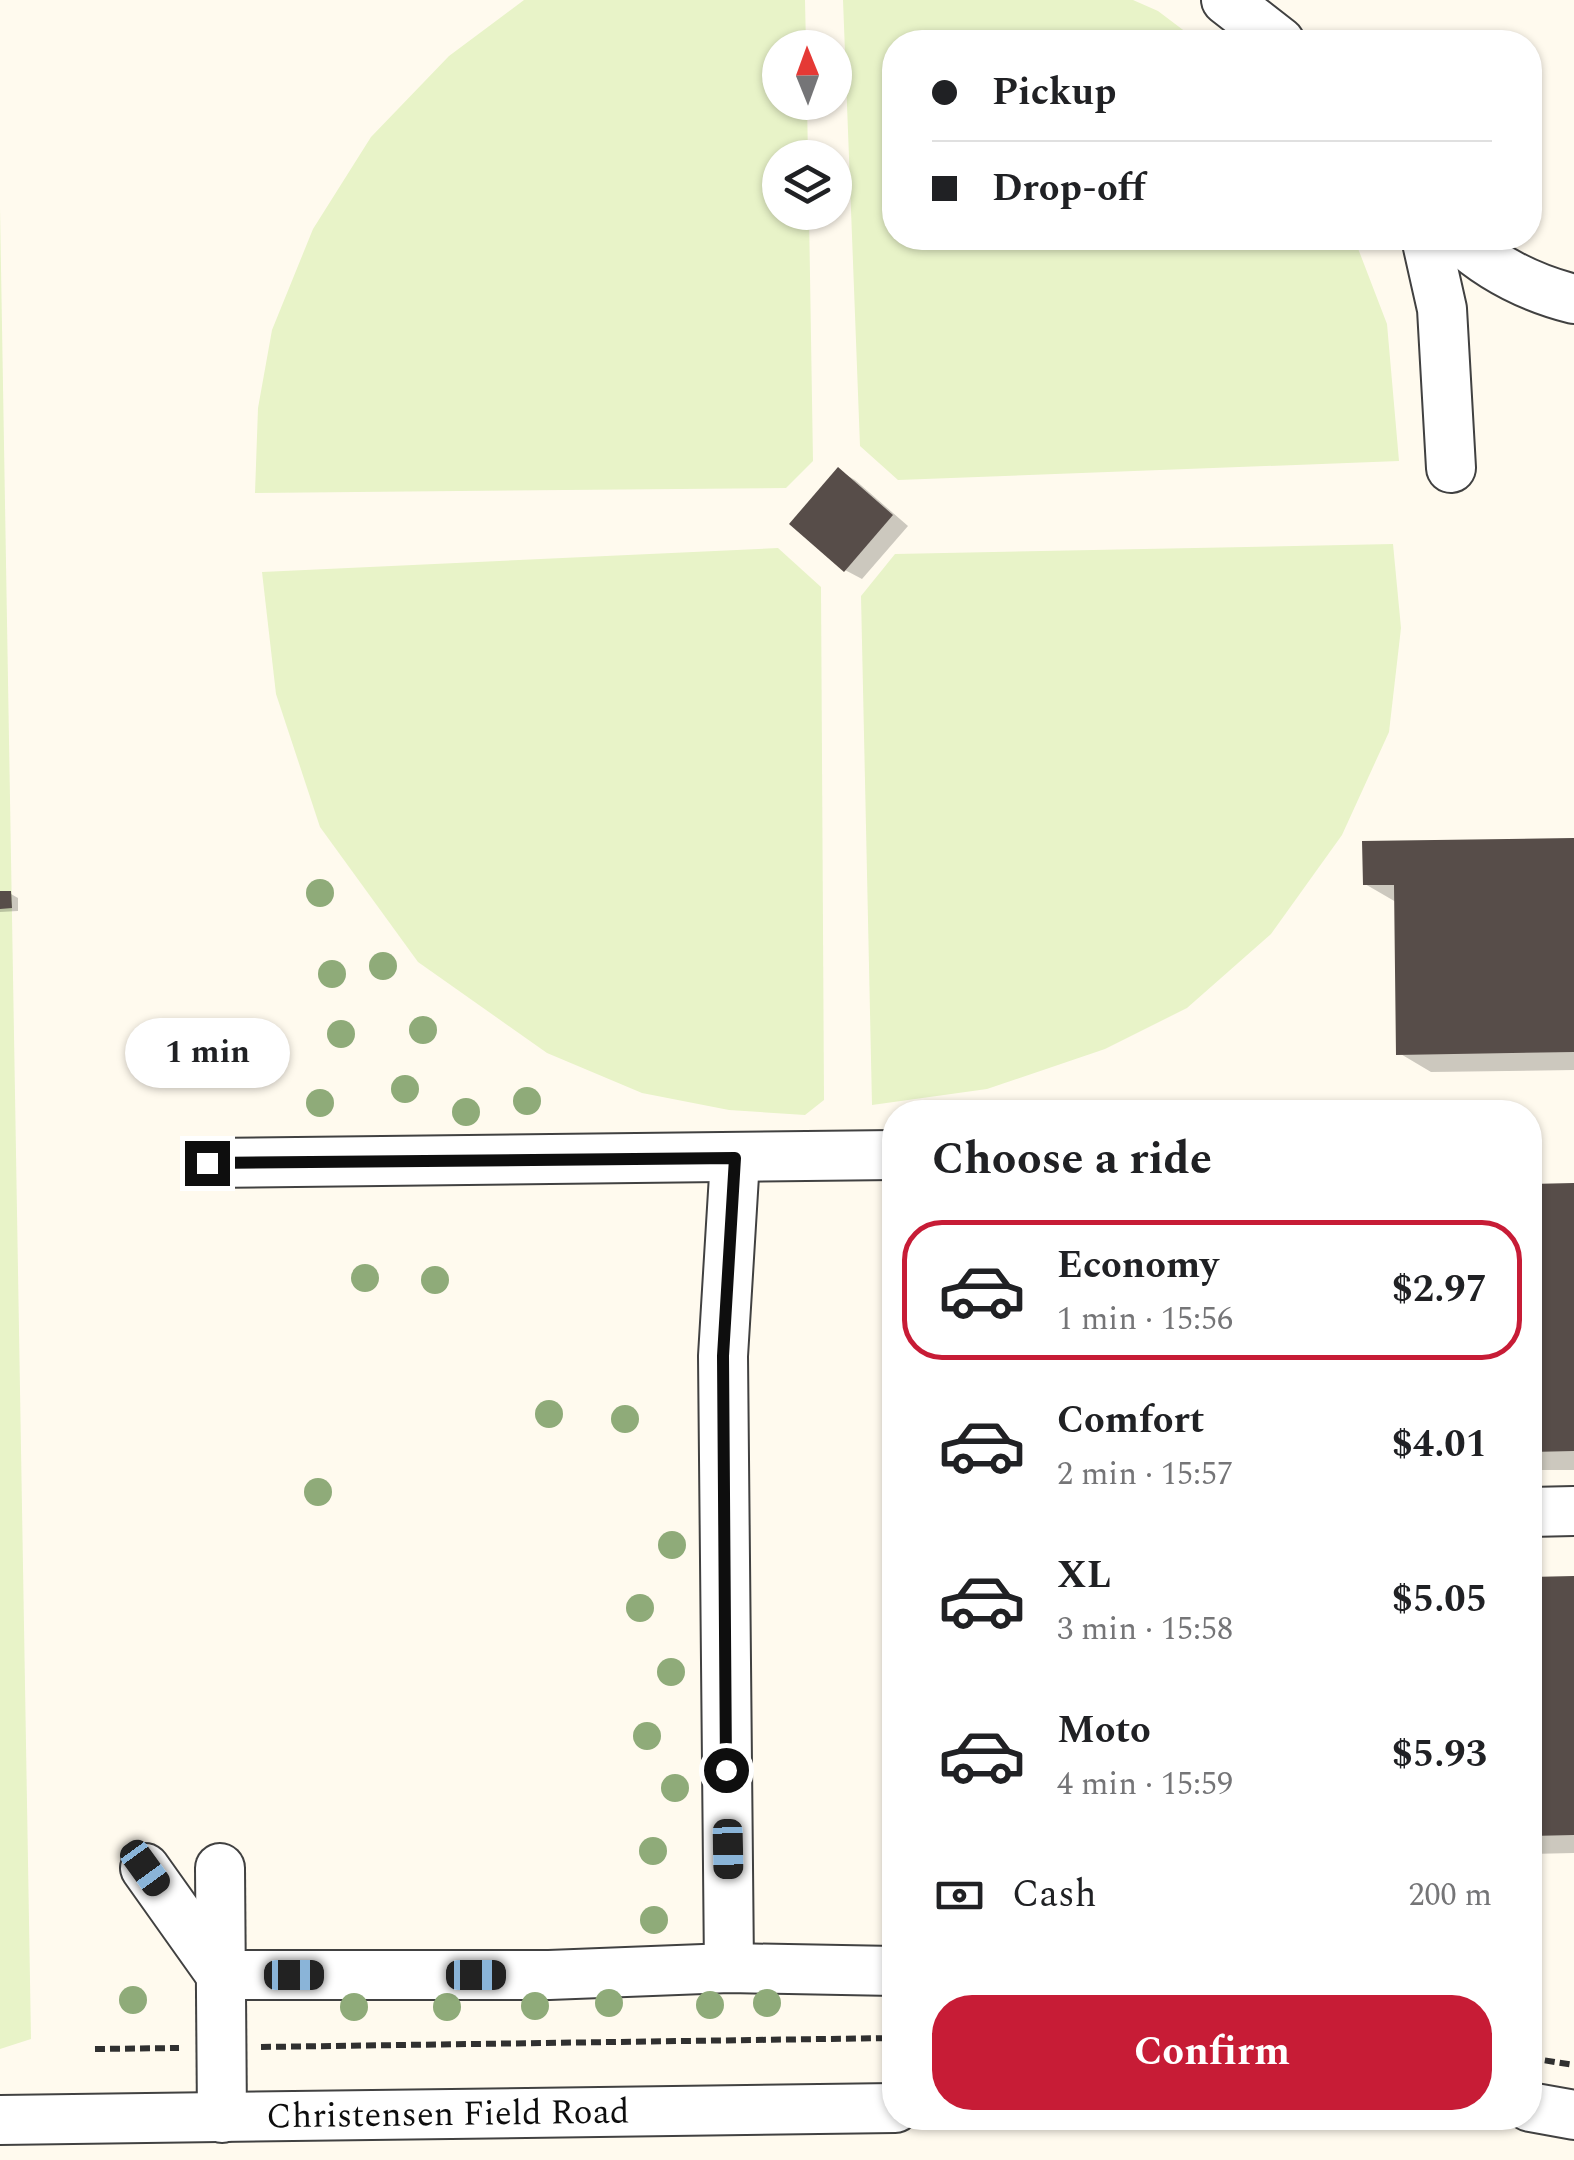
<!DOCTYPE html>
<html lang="en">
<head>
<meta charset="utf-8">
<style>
  :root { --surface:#fff; --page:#f2f2f2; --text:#202124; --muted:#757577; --line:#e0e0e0; --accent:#c71c36 }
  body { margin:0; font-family:Spectral,serif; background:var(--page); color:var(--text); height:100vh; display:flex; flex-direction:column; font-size:38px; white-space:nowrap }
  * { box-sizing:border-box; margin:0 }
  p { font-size:32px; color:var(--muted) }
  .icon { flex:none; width:55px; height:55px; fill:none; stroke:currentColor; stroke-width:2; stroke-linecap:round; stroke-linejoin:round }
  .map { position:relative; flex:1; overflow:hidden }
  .drawer { position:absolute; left:882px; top:1100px; width:660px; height:1030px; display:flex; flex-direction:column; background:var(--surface); border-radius:40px; box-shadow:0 2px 8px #0004 }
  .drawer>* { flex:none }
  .banner { position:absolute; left:882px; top:30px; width:660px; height:220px; border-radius:40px; box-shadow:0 2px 8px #0004; display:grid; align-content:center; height:220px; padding:0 50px; background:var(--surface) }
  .needle { width:65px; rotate:359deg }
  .fabs { position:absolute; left:762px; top:30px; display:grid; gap:20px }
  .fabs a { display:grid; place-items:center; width:90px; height:90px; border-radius:50%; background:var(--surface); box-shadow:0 2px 8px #0004; font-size:50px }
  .end { position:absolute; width:45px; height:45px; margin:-22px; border:12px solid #0e0e0e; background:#fff; box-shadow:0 0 0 5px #fff }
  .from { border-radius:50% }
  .bubble { position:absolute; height:70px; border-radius:35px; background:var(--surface); box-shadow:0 2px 8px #0004; font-size:32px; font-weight:700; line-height:70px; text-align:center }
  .car { position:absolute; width:30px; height:60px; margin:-30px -15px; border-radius:12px; box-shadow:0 0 8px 2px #0007; background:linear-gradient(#222 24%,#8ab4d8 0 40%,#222 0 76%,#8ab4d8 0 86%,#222 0) }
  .banner b { display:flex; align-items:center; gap:35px; height:95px; font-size:38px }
  .banner b+b { border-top:2px solid var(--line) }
  .banner i { width:25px; height:25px; background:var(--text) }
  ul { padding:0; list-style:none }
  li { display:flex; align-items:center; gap:30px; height:140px; margin:0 20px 15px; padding:0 30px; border:5px solid transparent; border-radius:40px }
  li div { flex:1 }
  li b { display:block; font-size:38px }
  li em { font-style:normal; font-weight:700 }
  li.current { border-color:var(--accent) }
  li>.icon { width:90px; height:90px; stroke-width:1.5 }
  h2 { padding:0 50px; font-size:45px; line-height:120px }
  .pay { display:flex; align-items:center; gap:25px; height:110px; padding:0 50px; font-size:38px }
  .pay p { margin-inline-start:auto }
  .cta { display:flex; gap:20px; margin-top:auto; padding:20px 50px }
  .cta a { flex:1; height:115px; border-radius:40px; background:var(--accent); color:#fff; font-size:40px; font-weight:700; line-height:115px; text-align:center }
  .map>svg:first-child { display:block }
  .pitch { fill:#e8f3c8 }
  .shadow { fill:#0003 }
  .building { fill:#574d49 }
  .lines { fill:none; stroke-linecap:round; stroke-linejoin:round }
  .minor-casing { stroke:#414141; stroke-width:52 }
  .path { stroke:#303030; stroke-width:6; stroke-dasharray:10 5; stroke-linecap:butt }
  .minor { stroke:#fff; stroke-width:48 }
  .tree { fill:#8fab79 }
  .route { stroke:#0e0e0e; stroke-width:12 }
  .labels { text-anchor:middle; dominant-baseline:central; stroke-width:10; stroke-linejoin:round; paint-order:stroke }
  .street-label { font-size:35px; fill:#0e0e0e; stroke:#fff }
</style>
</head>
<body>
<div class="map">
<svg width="1574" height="2160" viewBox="0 0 1574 2160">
  <rect width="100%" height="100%" fill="#fffaee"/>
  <!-- pitch -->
  <g class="pitch">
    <polygon points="524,0 805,0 806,47 780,48 780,102 807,103 808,157 780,158 780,212 809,213 813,461 786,488 255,493 258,408 272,330 313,229 371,137 449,56"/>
    <polygon points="843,0 1133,0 1158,11 1199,42 895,42 895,238 1354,238 1387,324 1399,461 898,480 860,446"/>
    <polygon points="0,208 31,2039 0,2049"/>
    <polygon points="1393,544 1401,628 1389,732 1342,835 1271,934 1187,1008 1105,1049 987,1089 872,1105 861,596 895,554"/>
    <polygon points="778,548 821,587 824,1100 805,1115 729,1110 642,1093 547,1053 418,962 320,827 276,694 262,572"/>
  </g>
  <!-- shadow -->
  <g class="shadow">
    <polygon points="839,471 855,480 908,526 862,579 845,570"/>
    <polygon points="1574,840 1574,1070 1431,1072 1399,1053 1396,902 1365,884"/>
    <polygon points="0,894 11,894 18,898 18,911 0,912"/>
    <polygon points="1574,1186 1574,1470 1530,1470 1530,1187"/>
    <polygon points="1574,1579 1574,1853 1530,1854 1530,1580"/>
  </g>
  <!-- building -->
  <g class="building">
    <polygon points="838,467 893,515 844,572 789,524"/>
    <polygon points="1574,838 1574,1052 1396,1055 1394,885 1363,885 1362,841"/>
    <polygon points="0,891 11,891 12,908 0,909"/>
    <polygon points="1574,1183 1574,1451 1530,1452 1530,1184"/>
    <polygon points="1574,1576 1574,1835 1530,1836 1530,1577"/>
  </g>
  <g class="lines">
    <defs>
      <g id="minor">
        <polyline points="1226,0 1280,42"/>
        <polyline points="1426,238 1442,309 1451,468"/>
        <path d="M1458 238C1491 268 1530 288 1574 299"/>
        <polyline points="207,1163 895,1155"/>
        <polyline points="1530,1512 1574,1511"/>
        <polyline points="145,1868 221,1975"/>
        <polyline points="220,1868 222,2118"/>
        <polyline points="729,1968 723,1356 735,1159"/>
        <polyline points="221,1975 549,1975 729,1968 895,1971"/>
        <polyline points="1530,2107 1574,2115"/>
        <path id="s1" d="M0 2120 895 2108"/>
      </g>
    </defs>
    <!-- minor casing -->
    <use href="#minor" class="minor-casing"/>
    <!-- path -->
    <g class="path">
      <polyline points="261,2047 895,2038"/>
      <polyline points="95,2049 179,2048"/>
      <polyline points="1530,2058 1574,2065"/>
    </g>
    <!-- minor -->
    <use href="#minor" class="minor"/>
  </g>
  <!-- trees -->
  <g class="tree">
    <circle cx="320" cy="893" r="14"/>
    <circle cx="383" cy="966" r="14"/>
    <circle cx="332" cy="974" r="14"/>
    <circle cx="423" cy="1030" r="14"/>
    <circle cx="341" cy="1034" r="14"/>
    <circle cx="405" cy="1089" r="14"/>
    <circle cx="527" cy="1101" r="14"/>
    <circle cx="320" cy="1103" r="14"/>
    <circle cx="466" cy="1112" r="14"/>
    <circle cx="365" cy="1278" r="14"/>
    <circle cx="435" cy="1280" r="14"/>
    <circle cx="549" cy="1414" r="14"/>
    <circle cx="625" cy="1419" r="14"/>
    <circle cx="318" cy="1492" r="14"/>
    <circle cx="672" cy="1545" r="14"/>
    <circle cx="640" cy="1608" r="14"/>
    <circle cx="671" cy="1672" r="14"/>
    <circle cx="647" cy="1736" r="14"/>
    <circle cx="675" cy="1788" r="14"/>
    <circle cx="653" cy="1851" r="14"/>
    <circle cx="654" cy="1920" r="14"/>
    <circle cx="133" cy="2000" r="14"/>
    <circle cx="609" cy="2003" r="14"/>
    <circle cx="767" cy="2003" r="14"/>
    <circle cx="710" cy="2005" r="14"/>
    <circle cx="535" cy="2006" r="14"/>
    <circle cx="354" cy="2007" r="14"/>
    <circle cx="447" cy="2007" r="14"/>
  </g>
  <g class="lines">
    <!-- route -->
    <polyline class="route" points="207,1163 735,1158 723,1356 726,1770"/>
  </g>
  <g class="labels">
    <!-- street labels -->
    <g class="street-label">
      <text stroke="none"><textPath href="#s1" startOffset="448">Christensen Field Road</textPath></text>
    </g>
  </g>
</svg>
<div class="fabs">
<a><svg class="needle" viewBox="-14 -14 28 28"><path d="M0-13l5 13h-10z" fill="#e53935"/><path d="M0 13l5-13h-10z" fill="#757577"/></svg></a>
<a><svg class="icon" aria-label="layers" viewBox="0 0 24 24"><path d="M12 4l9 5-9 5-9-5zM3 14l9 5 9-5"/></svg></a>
</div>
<i class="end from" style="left:726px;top:1770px"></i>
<i class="end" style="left:207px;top:1163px"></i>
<div class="bubble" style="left:125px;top:1018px;width:165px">1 min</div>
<i class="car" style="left:728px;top:1849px;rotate:179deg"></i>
<i class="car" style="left:145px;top:1868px;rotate:144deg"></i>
<i class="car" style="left:294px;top:1975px;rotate:90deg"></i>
<i class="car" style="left:476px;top:1975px;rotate:90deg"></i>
<div class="banner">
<b><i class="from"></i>Pickup</b>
<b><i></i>Drop-off</b>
</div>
<section class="drawer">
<h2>Choose a ride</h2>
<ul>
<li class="current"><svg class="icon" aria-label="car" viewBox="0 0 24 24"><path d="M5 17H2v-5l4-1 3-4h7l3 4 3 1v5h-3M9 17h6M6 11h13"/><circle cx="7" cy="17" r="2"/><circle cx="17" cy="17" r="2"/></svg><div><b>Economy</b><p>1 min · 15:56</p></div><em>$2.97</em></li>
<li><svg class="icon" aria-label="car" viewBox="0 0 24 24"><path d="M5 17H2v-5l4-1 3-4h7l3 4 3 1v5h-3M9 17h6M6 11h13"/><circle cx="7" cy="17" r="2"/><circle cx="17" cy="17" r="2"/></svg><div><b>Comfort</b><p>2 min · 15:57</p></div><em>$4.01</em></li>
<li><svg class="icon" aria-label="car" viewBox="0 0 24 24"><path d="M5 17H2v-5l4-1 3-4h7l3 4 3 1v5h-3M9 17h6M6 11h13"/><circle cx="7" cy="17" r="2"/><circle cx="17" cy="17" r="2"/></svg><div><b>XL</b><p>3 min · 15:58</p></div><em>$5.05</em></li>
<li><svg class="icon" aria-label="car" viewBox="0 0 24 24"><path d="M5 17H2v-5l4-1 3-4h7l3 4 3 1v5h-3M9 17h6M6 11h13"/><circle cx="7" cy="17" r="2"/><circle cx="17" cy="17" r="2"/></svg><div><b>Moto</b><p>4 min · 15:59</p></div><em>$5.93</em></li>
</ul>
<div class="pay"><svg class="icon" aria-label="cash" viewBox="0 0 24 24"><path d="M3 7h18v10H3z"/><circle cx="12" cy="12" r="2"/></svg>Cash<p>200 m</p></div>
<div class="cta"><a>Confirm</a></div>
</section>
</div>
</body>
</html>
